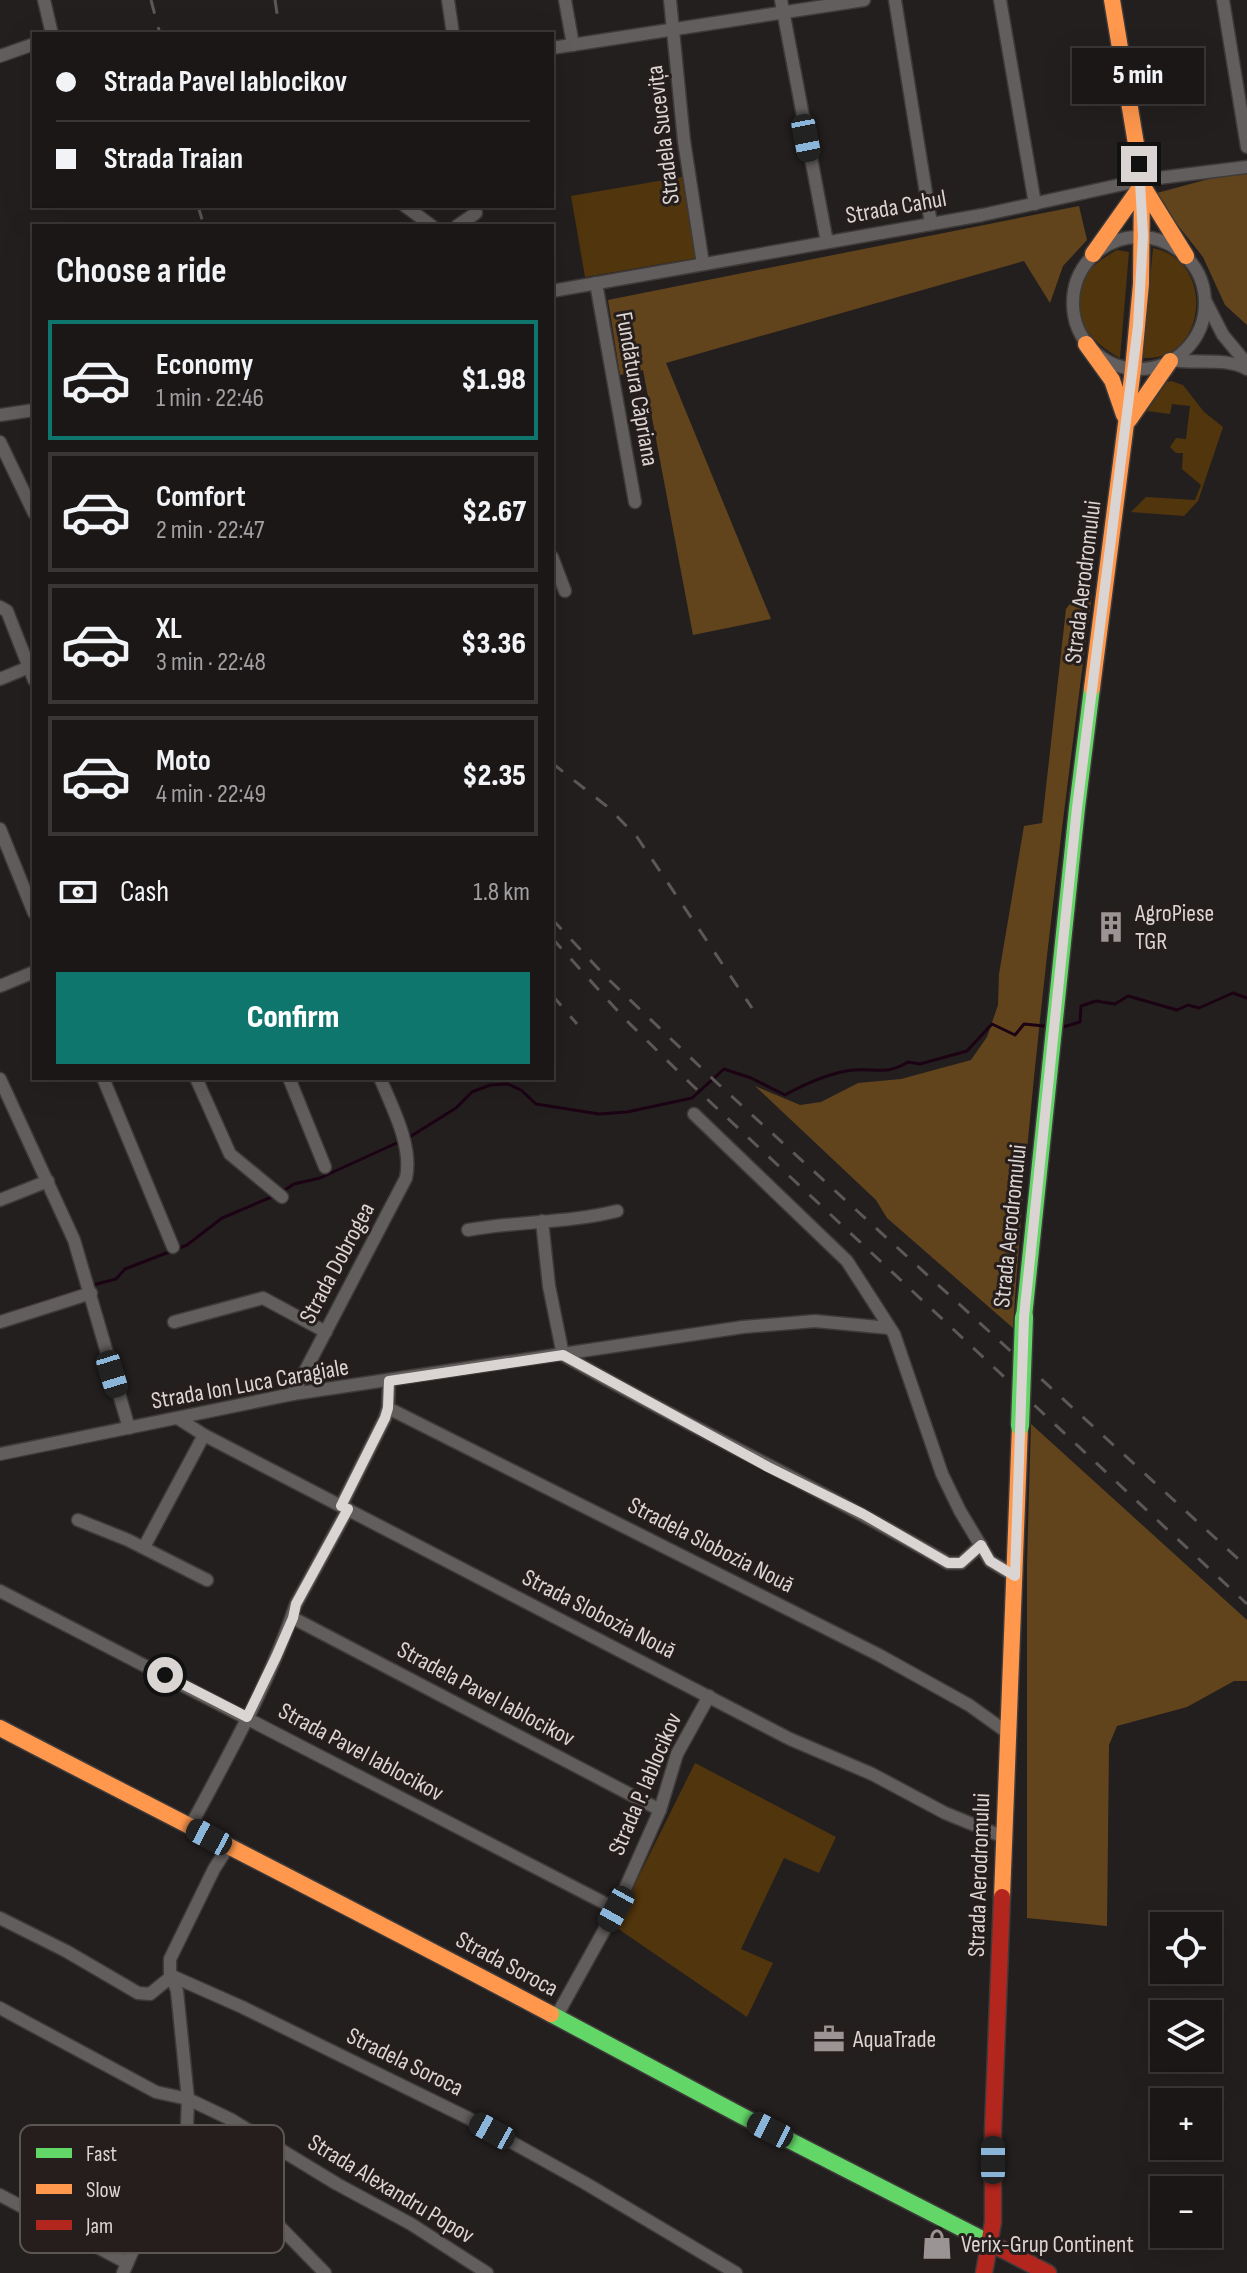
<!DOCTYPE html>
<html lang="en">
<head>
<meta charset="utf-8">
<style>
  :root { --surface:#1b1717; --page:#242020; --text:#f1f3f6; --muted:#a09fa1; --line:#393636; --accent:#0f766e }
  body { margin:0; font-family:"Sofia Sans Condensed",sans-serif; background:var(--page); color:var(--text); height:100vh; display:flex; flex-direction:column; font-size:30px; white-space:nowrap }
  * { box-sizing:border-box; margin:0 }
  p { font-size:26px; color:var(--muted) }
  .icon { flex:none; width:44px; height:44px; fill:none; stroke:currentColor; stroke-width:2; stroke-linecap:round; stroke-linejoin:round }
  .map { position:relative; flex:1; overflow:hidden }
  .drawer { position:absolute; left:32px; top:224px; width:522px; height:856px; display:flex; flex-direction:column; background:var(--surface); border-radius:0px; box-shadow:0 8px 32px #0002,0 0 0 2px var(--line) }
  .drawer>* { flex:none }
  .hud { position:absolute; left:32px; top:32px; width:522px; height:176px; border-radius:0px; box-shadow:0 8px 32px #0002,0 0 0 2px var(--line); display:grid; align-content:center; height:176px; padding:0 24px; background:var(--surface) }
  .buttons { position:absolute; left:1150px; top:1912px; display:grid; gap:16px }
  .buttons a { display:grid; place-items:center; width:72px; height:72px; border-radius:0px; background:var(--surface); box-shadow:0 8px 32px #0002,0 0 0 2px var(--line); font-size:40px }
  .end { position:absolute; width:36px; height:36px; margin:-18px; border:10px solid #dad4d3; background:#111; box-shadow:0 0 0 4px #111 }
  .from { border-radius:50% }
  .bubble { position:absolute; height:56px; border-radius:0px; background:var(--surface); box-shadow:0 8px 32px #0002,0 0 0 2px var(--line); font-size:26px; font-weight:800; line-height:56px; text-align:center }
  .car { position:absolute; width:24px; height:48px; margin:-24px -12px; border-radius:10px; box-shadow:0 0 6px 2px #0007; background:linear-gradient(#222 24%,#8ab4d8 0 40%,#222 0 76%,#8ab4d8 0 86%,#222 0) }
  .hud b { display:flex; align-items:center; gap:28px; height:76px; font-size:30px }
  .hud b+b { border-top:2px solid var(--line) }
  .hud i { width:20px; height:20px; background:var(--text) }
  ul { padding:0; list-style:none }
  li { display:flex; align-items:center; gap:24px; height:120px; margin:0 16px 12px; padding:0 8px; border:4px solid var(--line); border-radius:0px }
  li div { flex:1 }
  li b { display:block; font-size:30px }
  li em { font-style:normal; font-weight:800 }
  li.selected { border-color:var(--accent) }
  li>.icon { width:72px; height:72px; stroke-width:1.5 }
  h2 { padding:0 24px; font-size:36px; line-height:96px }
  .pay { display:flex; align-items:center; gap:20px; height:88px; padding:0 24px; font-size:30px }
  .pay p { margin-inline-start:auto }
  .primary-button { display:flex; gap:16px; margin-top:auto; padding:16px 24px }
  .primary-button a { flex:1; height:92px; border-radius:0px; background:var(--accent); color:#fff; font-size:32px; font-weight:800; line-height:92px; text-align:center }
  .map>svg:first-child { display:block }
  .green { fill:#51350c }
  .forest { fill:#62441c }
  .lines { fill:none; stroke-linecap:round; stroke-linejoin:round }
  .stream { stroke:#1c0314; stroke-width:3 }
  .street-casing { stroke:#3e3a39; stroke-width:15 }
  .fast-casing { stroke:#3e3a39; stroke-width:19 }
  .slow-casing { stroke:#3e3a39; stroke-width:19 }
  .jam-casing { stroke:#3e3a39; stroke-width:19 }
  .street { stroke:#625e5e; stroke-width:12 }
  .fast { stroke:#63d668; stroke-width:16 }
  .slow { stroke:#ff974d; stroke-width:16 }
  .jam { stroke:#b3261e; stroke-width:16 }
  .rail { stroke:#5c5858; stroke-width:3; stroke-dasharray:14 14; stroke-linecap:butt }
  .fast-bridge-casing { stroke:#3e3a39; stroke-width:21; stroke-linecap:butt }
  .fast-bridge { stroke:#63d668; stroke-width:18 }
  .route { stroke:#dad4d3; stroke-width:10 }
  .labels { text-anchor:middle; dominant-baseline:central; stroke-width:6; stroke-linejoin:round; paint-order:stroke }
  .street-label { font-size:24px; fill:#dad4d3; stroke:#261e1d }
  .poi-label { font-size:24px; fill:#dad4d3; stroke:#261e1d; text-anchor:start }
  .key { fill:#261e1d; stroke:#5c5554; stroke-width:2 }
  .key-label { font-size:22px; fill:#dad4d3 }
</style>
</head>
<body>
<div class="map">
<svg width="1247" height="2273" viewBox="0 0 1247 2273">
  <rect width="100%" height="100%" fill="#241f1f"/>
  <!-- green -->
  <g class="green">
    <polygon points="682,177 696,258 585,277 571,196"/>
    <path d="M1153 248C1217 261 1207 362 1143 358Z"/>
    <path d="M1117 250 1129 252 1120 358C1065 328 1059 281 1117 250Z"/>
    <polygon points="1167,382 1171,381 1183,385 1204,412 1223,427 1198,501 1184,516 1131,512 1146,497 1195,500 1201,485 1182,469 1183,453 1176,453 1170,447 1176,438 1186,439 1190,406 1172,404 1170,414 1147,411"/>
    <polygon points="695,1763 836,1837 819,1873 784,1858 741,1949 773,1963 747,2017 614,1926"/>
  </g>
  <!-- forest -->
  <g class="forest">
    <polygon points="1247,174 1247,325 1225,305 1203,257 1169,214 1157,193 1216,177"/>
    <polygon points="1079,206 1087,240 1063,266 1050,303 1024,261 666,363 771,619 693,635 643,370 620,375 608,300"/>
    <path d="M1078 593 1092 594C1060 838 1029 1082 1013 1328L887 1218 876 1200 755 1086 800 1105 821 1102 858 1083 901 1079 971 1060 987 1037 998 1005 999 974 1024 826 1042 823 1066 609Z"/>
    <polygon points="1031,1424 1247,1620 1247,1681 1234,1681 1187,1707 1117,1726 1109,1745 1107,1926 1027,1918 1027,1564"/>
  </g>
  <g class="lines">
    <!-- stream -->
    <g class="stream">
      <polyline points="1063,1027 1080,1022 1081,1006 1096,1001 1115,1004 1128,996 1177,1010 1188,1005 1199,1008 1233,993 1247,998"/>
      <path d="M408 1138 456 1108 472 1092 490 1085 508 1084 521 1090 536 1104 599 1114 627 1112 692 1098 724 1069 751 1078 785 1095C803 1085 825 1075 846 1071 872 1066 884 1077 908 1062L920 1064 967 1051 992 1024 1015 1035 1024 1024 1044 1026"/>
      <polyline points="280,1193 294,1184 320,1178 401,1141"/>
      <polyline points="93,1285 116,1279 125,1269 187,1245 222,1218 274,1196"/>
      <polyline points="21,1309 86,1288"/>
      <polyline points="0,1316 10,1313"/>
    </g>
    <defs>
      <g id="street">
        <polyline points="44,0 52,34"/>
        <polyline points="448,0 453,34"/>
        <polyline points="565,0 573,45"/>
        <polyline points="670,0 684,141 703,264"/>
        <polyline points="781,0 827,242"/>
        <polyline points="895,0 931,224"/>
        <polyline points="1000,0 1035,204"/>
        <polyline points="1223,0 1247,147"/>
        <polyline points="552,48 864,0"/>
        <polyline points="0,56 34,44"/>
        <polyline points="405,206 432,226"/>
        <polyline points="457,226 476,213"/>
        <circle cx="1139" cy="303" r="66"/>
        <polyline points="596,283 635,502"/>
        <polyline points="552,291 982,215 1142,180 1247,167"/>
        <polyline points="1205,300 1223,335 1247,364"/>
        <path d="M1172 360C1197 364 1226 357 1247 369"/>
        <polyline points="0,415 34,410"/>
        <polyline points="0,442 34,513"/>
        <polyline points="552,557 565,591"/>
        <polyline points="0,607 7,611 34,680"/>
        <polyline points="0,679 34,665"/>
        <polyline points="0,829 34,913"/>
        <polyline points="0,986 34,972"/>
        <polyline points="103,1078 173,1247"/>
        <polyline points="196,1078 230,1154 282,1197"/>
        <polyline points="289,1078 325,1167"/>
        <polyline points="0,1079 74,1240 129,1428"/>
        <polyline points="694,1114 847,1261 894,1334 942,1474 960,1511 990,1561 1015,1576"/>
        <polyline points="0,1200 48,1181"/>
        <path d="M542 1221 549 1286 563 1355C690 1428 822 1489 948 1563H961L981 1545"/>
        <path d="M468 1230C518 1221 568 1223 617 1211"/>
        <polyline points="0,1322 91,1293"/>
        <polyline points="174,1322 263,1298 326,1332"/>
        <path d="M293 1394 406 1178C413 1146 392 1107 380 1078"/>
        <polyline points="388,1408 879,1655 969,1705 1008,1733"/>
        <polyline points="179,1419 204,1435 790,1739 872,1774 945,1813 1004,1837"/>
        <polyline points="0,1454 293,1394 743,1327 815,1321 889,1328"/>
        <polyline points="341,1506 385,1418 388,1408 389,1381"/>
        <polyline points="78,1520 128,1540 207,1580"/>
        <polyline points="144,1547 204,1435"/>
        <polyline points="0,1591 616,1909"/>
        <polyline points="293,1618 660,1810"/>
        <path d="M190 1827C229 1754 270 1682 296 1604L348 1509"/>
        <polyline points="228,1847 214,1869 170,1959 170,1972 177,1991 188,2099 230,2119 337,2184 411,2224 487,2273"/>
        <polyline points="0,1918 66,1951 138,1993 150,1994 172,1976 242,2007 468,2118 585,2183 736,2273"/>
        <polyline points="0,2008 156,2092 188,2099 187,2125 191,2136 325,2273"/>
        <polyline points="556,2017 616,1909 660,1810 677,1754 709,1696"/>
        <polyline points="0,2195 127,2263"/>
        <polyline points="123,2273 180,2142 188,2130"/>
      </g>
      <g id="fast">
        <polyline points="1024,1317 1077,808 1092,688"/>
        <polyline points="551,2014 742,2116 990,2243"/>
      </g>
      <g id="slow">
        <polyline points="1093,254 1142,185 1186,256"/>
        <polyline points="1086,344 1112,380 1124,415"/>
        <polyline points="1129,420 1170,361"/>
        <polyline points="1092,688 1133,369 1141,284 1142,180 1112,0"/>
        <path d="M0 1728C184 1824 369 1917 551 2014"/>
        <polyline points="1002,1897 1020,1426"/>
      </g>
      <g id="jam">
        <polyline points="990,2243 1048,2273"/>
        <polyline points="984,2273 993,2222 993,2130 1002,1897"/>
      </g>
    </defs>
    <!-- street casing -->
    <use href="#street" class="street-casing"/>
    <!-- fast casing -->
    <use href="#fast" class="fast-casing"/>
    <!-- slow casing -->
    <use href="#slow" class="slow-casing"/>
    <!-- jam casing -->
    <use href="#jam" class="jam-casing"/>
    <!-- street -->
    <use href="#street" class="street"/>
    <!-- fast -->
    <use href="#fast" class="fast"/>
    <!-- slow -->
    <use href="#slow" class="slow"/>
    <!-- jam -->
    <use href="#jam" class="jam"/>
    <!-- rail -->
    <g class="rail">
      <polyline points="151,0 160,34"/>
      <polyline points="275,0 278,20"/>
      <polyline points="198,206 204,226"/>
      <polyline points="552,763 609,808 637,837 752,1008"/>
      <polyline points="552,919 605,976 716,1082 1247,1567"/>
      <polyline points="552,938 624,1018 691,1084 1247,1604"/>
      <polyline points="552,995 577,1024"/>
    </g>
    <defs>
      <polyline id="fast-bridge" points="1020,1426 1024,1317"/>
    </defs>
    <!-- fast-bridge casing -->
    <use href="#fast-bridge" class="fast-bridge-casing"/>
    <!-- fast-bridge -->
    <use href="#fast-bridge" class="fast-bridge"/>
  </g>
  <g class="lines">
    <!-- route -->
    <polyline class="route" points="165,1675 247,1717 276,1657 293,1618 296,1604 348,1509 341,1506 385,1418 388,1408 389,1381 563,1355 768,1467 863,1514 948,1563 961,1563 981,1545 990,1561 1015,1576 1024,1317 1077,808 1138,326 1143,236 1139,164"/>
  </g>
  <!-- icons -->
  <defs>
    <symbol id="building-bare" viewBox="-9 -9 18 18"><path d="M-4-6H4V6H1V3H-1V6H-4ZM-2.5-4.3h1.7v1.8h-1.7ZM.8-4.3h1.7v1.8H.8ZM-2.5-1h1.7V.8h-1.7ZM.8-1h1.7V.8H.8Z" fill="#9a9594" stroke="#261e1d" stroke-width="2.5" paint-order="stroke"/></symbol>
    <symbol id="office-bare" viewBox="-9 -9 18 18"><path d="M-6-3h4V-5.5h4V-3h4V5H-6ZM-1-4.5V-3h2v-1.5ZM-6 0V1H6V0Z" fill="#9a9594" stroke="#261e1d" stroke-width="2.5" paint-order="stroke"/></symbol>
    <symbol id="shop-bare" viewBox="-9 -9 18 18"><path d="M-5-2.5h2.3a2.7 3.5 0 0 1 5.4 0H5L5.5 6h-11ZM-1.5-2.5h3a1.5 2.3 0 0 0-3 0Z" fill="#9a9594" stroke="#261e1d" stroke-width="2.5" paint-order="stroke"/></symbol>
  </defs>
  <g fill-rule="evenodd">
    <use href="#building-bare" x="1089" y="905" width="44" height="44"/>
    <use href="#office-bare" x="807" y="2017" width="44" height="44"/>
    <use href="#shop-bare" x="915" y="2222" width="44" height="44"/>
  </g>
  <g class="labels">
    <!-- street labels -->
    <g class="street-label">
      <text transform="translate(663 135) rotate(-97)">Stradela Sucevița</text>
      <text transform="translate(896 207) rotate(-10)">Strada Cahul</text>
      <text transform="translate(637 389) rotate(80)">Fundătura Căpriana</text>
      <text transform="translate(1083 582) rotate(-83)">Strada Aerodromului</text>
      <text transform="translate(1010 1226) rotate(-84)">Strada Aerodromului</text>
      <text transform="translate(337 1263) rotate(-62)">Strada Dobrogea</text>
      <text transform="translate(250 1384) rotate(-10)">Strada Ion Luca Caragiale</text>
      <text transform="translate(711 1545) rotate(27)">Stradela Slobozia Nouă</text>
      <text transform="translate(599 1614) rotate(27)">Strada Slobozia Nouă</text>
      <text transform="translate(486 1694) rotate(28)">Stradela Pavel Iablocikov</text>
      <text transform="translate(361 1752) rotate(28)">Strada Pavel Iablocikov</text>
      <text transform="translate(645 1784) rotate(-67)">Strada P. Iablocikov</text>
      <text transform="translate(979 1875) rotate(-88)">Strada Aerodromului</text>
      <text transform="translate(507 1964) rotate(28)">Strada Soroca</text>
      <text transform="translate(405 2062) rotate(26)">Stradela Sorocа</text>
      <text transform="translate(391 2189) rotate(31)">Strada Alexandru Popov</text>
    </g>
    <!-- poi labels -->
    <g class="poi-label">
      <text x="1135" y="913">AgroPiese<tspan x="1135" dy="28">TGR</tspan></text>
      <text x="853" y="2039">AquaTrade</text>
      <text x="961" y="2244">Verix-Grup Continent</text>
    </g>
  </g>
  <!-- legend -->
  <rect x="20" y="2125" width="264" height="128" rx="12" class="key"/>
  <rect x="36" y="2148" width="36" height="10" fill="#63d668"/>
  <rect x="36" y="2184" width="36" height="10" fill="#ff974d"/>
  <rect x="36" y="2220" width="36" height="10" fill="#b3261e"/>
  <g class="key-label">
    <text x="86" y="2161">Fast</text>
    <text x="86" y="2197">Slow</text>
    <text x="86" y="2233">Jam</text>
  </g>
</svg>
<div class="buttons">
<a><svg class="icon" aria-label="locate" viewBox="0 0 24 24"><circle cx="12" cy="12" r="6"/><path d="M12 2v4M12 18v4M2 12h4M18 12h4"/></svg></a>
<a><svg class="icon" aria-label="layers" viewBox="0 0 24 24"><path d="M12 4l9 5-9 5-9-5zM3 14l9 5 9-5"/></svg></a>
<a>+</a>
<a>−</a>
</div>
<i class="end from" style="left:165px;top:1675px"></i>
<i class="end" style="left:1139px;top:164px"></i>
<div class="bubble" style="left:1072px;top:48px;width:132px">5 min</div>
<i class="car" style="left:806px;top:138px;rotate:169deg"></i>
<i class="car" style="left:112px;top:1374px;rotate:163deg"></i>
<i class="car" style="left:209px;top:1837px;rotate:298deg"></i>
<i class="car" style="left:616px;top:1909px;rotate:209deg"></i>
<i class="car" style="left:770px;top:2130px;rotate:297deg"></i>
<i class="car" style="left:492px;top:2131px;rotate:299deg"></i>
<i class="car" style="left:993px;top:2160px;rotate:0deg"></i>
<div class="hud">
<b><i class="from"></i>Strada Pavel Iablocikov</b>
<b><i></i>Strada Trаian</b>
</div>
<section class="drawer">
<h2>Choose a ride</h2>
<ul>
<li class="selected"><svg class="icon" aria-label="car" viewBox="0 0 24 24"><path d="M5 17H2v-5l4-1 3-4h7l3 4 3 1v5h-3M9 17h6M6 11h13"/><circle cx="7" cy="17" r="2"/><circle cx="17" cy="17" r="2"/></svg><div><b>Economy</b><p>1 min · 22:46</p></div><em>$1.98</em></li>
<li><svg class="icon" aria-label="car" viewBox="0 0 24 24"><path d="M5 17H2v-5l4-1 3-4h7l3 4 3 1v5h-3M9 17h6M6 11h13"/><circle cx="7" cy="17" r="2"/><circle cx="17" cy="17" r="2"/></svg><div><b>Comfort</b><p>2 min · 22:47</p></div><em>$2.67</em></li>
<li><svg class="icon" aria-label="car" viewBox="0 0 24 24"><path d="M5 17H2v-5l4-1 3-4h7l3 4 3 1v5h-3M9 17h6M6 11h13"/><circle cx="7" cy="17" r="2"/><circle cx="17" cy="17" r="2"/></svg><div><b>XL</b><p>3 min · 22:48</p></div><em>$3.36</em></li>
<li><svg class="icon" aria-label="car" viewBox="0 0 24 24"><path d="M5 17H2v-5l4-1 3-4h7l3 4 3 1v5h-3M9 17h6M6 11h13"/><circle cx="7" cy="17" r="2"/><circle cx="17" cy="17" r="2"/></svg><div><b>Moto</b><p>4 min · 22:49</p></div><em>$2.35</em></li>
</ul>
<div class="pay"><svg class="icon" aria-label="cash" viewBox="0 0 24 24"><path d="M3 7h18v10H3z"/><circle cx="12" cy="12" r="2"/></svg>Cash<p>1.8 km</p></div>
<div class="primary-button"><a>Confirm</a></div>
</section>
</div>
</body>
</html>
